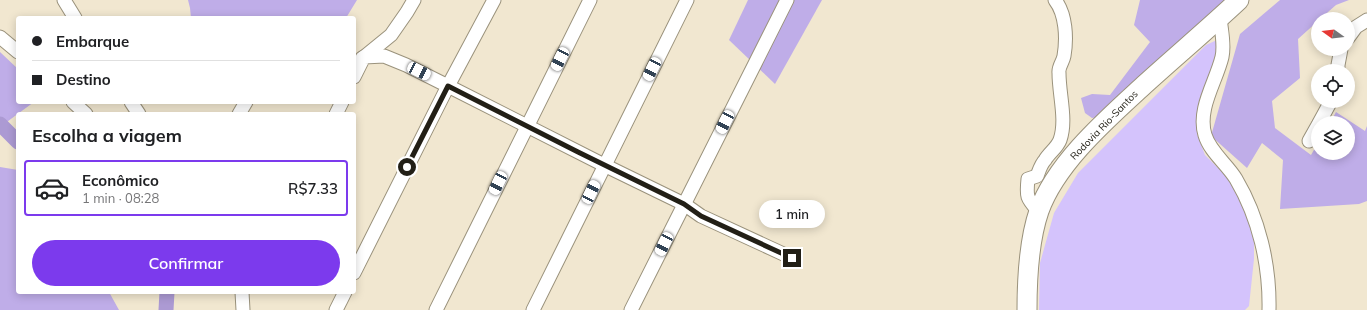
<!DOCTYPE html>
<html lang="pt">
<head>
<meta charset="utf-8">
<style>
  :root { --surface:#fff; --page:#f2f2f2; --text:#202124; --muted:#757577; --line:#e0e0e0; --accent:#7c3aed }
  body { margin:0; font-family:Mulish,sans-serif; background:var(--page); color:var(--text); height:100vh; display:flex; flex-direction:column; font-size:15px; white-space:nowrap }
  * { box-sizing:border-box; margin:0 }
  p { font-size:13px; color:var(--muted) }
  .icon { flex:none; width:22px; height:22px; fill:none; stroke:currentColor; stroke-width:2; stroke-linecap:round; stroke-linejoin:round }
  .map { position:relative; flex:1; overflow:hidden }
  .sheet { position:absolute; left:16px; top:112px; width:340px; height:182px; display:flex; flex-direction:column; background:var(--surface); border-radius:4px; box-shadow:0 2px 10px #0003 }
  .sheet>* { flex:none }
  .banner { position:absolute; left:16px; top:16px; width:340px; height:88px; border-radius:4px; box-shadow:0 2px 10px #0003; display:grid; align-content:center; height:88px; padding:0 16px; background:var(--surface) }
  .needle { width:26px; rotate:285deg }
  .controls { position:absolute; left:1311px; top:12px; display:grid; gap:8px }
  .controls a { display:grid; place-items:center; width:44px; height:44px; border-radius:50%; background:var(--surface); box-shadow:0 2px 10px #0003; font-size:20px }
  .end { position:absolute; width:18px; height:18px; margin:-9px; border:5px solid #221f16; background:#fff; box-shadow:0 0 0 2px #fff }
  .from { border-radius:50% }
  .bubble { position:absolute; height:28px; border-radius:14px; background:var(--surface); box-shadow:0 2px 10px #0003; font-size:13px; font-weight:600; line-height:28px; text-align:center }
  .car { position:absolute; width:12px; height:24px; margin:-12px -6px; border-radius:5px; box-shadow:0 0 3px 1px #0007; background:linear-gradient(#fff 24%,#345 0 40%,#fff 0 76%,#345 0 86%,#fff 0) }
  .banner b { display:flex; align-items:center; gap:14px; height:38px; font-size:15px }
  .banner b+b { border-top:1px solid var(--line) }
  .banner i { width:10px; height:10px; background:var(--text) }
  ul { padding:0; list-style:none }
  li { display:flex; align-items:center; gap:12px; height:56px; margin:0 8px 6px; padding:0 8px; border:2px solid transparent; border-radius:4px }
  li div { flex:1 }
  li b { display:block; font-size:15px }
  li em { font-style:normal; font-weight:600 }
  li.current { border-color:var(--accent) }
  li>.icon { width:36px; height:36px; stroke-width:1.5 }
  h2 { padding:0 16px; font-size:18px; line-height:48px }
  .button { display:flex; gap:8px; margin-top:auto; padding:8px 16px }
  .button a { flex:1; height:46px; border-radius:24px; background:var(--accent); color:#fff; font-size:16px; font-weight:600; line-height:46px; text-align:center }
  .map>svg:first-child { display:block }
  .green { fill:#d4c3fc }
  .forest { fill:#bfade8 }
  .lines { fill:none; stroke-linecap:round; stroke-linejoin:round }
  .river { stroke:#ac9ad3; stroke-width:15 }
  .minor-casing { stroke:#9a927c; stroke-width:15 }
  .highway-casing { stroke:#9a927c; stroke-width:21 }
  .minor { stroke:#fff; stroke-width:13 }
  .highway { stroke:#fff; stroke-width:19 }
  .route { stroke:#221f16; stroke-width:5 }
  .labels { text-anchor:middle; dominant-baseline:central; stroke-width:4; stroke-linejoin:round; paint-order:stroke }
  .street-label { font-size:10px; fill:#221f16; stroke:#fff }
</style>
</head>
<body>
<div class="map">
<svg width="1367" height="310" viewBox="0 0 1367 310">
  <rect width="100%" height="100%" fill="#f1e7d0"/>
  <!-- green -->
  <polygon class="green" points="1217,40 1221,46 1197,134 1205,155 1232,182 1245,209 1254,242 1254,259 1249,306 1245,310 1039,310 1040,263 1054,213 1078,173 1206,45"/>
  <!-- forest -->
  <g class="forest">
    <polygon points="188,0 357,0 346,18 191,18 190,8"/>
    <polygon points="748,0 822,0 775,84 729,40"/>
    <polygon points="1140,0 1235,0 1106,116 1092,118 1085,113 1081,98 1092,94 1110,95 1150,42 1134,25"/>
    <polygon points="1280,0 1349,0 1336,5 1320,19 1318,19 1318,21 1298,39 1300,78 1272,101 1275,128 1311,155 1318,143 1318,153 1348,153 1348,123 1330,123 1336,112 1365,131 1367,126 1367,201 1359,204 1280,209 1283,160 1262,143 1247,168 1211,136 1240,34"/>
    <polygon points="0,52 18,69 18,102 34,102 0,127"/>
    <polygon points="0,167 18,170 18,292 109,292 119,310 0,310"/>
  </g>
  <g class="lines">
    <!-- river -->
    <g class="river">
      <polyline points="0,124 18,142"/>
      <polyline points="166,310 167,292"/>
    </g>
    <defs>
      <g id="minor">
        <polyline points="64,0 75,18"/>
        <polyline points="494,0 448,86 604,165 684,204 701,216 792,258"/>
        <path d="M1220 17C1221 30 1225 44 1222 57 1216 82 1197 109 1205 135 1210 152 1227 164 1236 179 1259 218 1270 265 1269 310"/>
        <polyline points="0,37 18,52"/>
        <polyline points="1348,38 1356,27 1367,20"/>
        <polyline points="362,58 364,57 391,35 407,12 414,0"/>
        <polyline points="1338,71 1338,65 1341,49"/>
        <polyline points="354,77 364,57 384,56 406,65 448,86 354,273"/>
        <polyline points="73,102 86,114"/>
        <polyline points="131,102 139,114"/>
        <polyline points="239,114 246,102"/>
        <polyline points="336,114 342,102"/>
        <polyline points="1319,123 1331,101"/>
        <polyline points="1309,141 1318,125"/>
        <path d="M1039 212C1027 198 1026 198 1028 179L1037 176C1039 171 1041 164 1045 160 1049 153 1057 148 1060 140 1067 120 1059 95 1059 73 1058 67 1063 62 1064 56 1067 38 1066 14 1055 0"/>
        <polyline points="242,292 243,310"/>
        <polyline points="336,310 345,292"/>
        <polyline points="436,310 590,0"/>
        <polyline points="533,310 687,0"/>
        <polyline points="631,310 787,0"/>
      </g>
      <path id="highway" d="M1027 310C1027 279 1029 240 1039 211 1056 163 1107 119 1144 85 1176 56 1208 29 1239 0"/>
    </defs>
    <!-- minor casing -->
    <use href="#minor" class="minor-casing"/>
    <!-- highway casing -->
    <use href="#highway" class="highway-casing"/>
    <!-- minor -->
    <use href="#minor" class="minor"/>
    <!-- highway -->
    <use href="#highway" class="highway"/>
  </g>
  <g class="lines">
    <!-- route -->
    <polyline class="route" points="407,167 448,86 578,152 684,204 701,216 792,258"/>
  </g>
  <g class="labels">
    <!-- street labels -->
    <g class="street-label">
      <text transform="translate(1104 125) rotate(-46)">Rodovia Rio-Santos</text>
    </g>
  </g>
</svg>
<div class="controls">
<a><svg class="needle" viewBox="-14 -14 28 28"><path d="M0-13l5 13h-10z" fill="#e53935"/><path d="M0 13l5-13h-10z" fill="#757577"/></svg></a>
<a><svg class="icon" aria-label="locate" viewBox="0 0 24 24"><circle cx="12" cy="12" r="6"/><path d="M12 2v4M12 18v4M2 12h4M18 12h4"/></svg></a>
<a><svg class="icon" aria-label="layers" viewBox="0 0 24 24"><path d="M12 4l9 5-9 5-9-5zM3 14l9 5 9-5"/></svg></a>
</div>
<i class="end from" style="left:407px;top:167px"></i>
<i class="end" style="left:792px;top:258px"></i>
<div class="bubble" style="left:759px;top:200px;width:66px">1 min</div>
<i class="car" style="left:560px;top:59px;rotate:207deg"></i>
<i class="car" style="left:652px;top:69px;rotate:207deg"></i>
<i class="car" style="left:419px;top:71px;rotate:116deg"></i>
<i class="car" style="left:725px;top:122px;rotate:207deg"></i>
<i class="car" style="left:498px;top:183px;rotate:206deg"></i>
<i class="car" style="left:591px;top:192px;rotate:26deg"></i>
<i class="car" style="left:664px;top:244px;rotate:206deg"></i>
<div class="banner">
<b><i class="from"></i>Embarque</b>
<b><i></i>Destino</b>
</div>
<section class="sheet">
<h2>Escolha a viagem</h2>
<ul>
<li class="current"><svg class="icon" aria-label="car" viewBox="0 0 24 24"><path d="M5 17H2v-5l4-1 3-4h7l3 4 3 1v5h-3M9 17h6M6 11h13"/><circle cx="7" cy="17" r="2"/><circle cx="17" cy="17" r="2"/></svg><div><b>Econômico</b><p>1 min · 08:28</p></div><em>R$7.33</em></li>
</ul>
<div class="button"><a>Confirmar</a></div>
</section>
</div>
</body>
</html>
